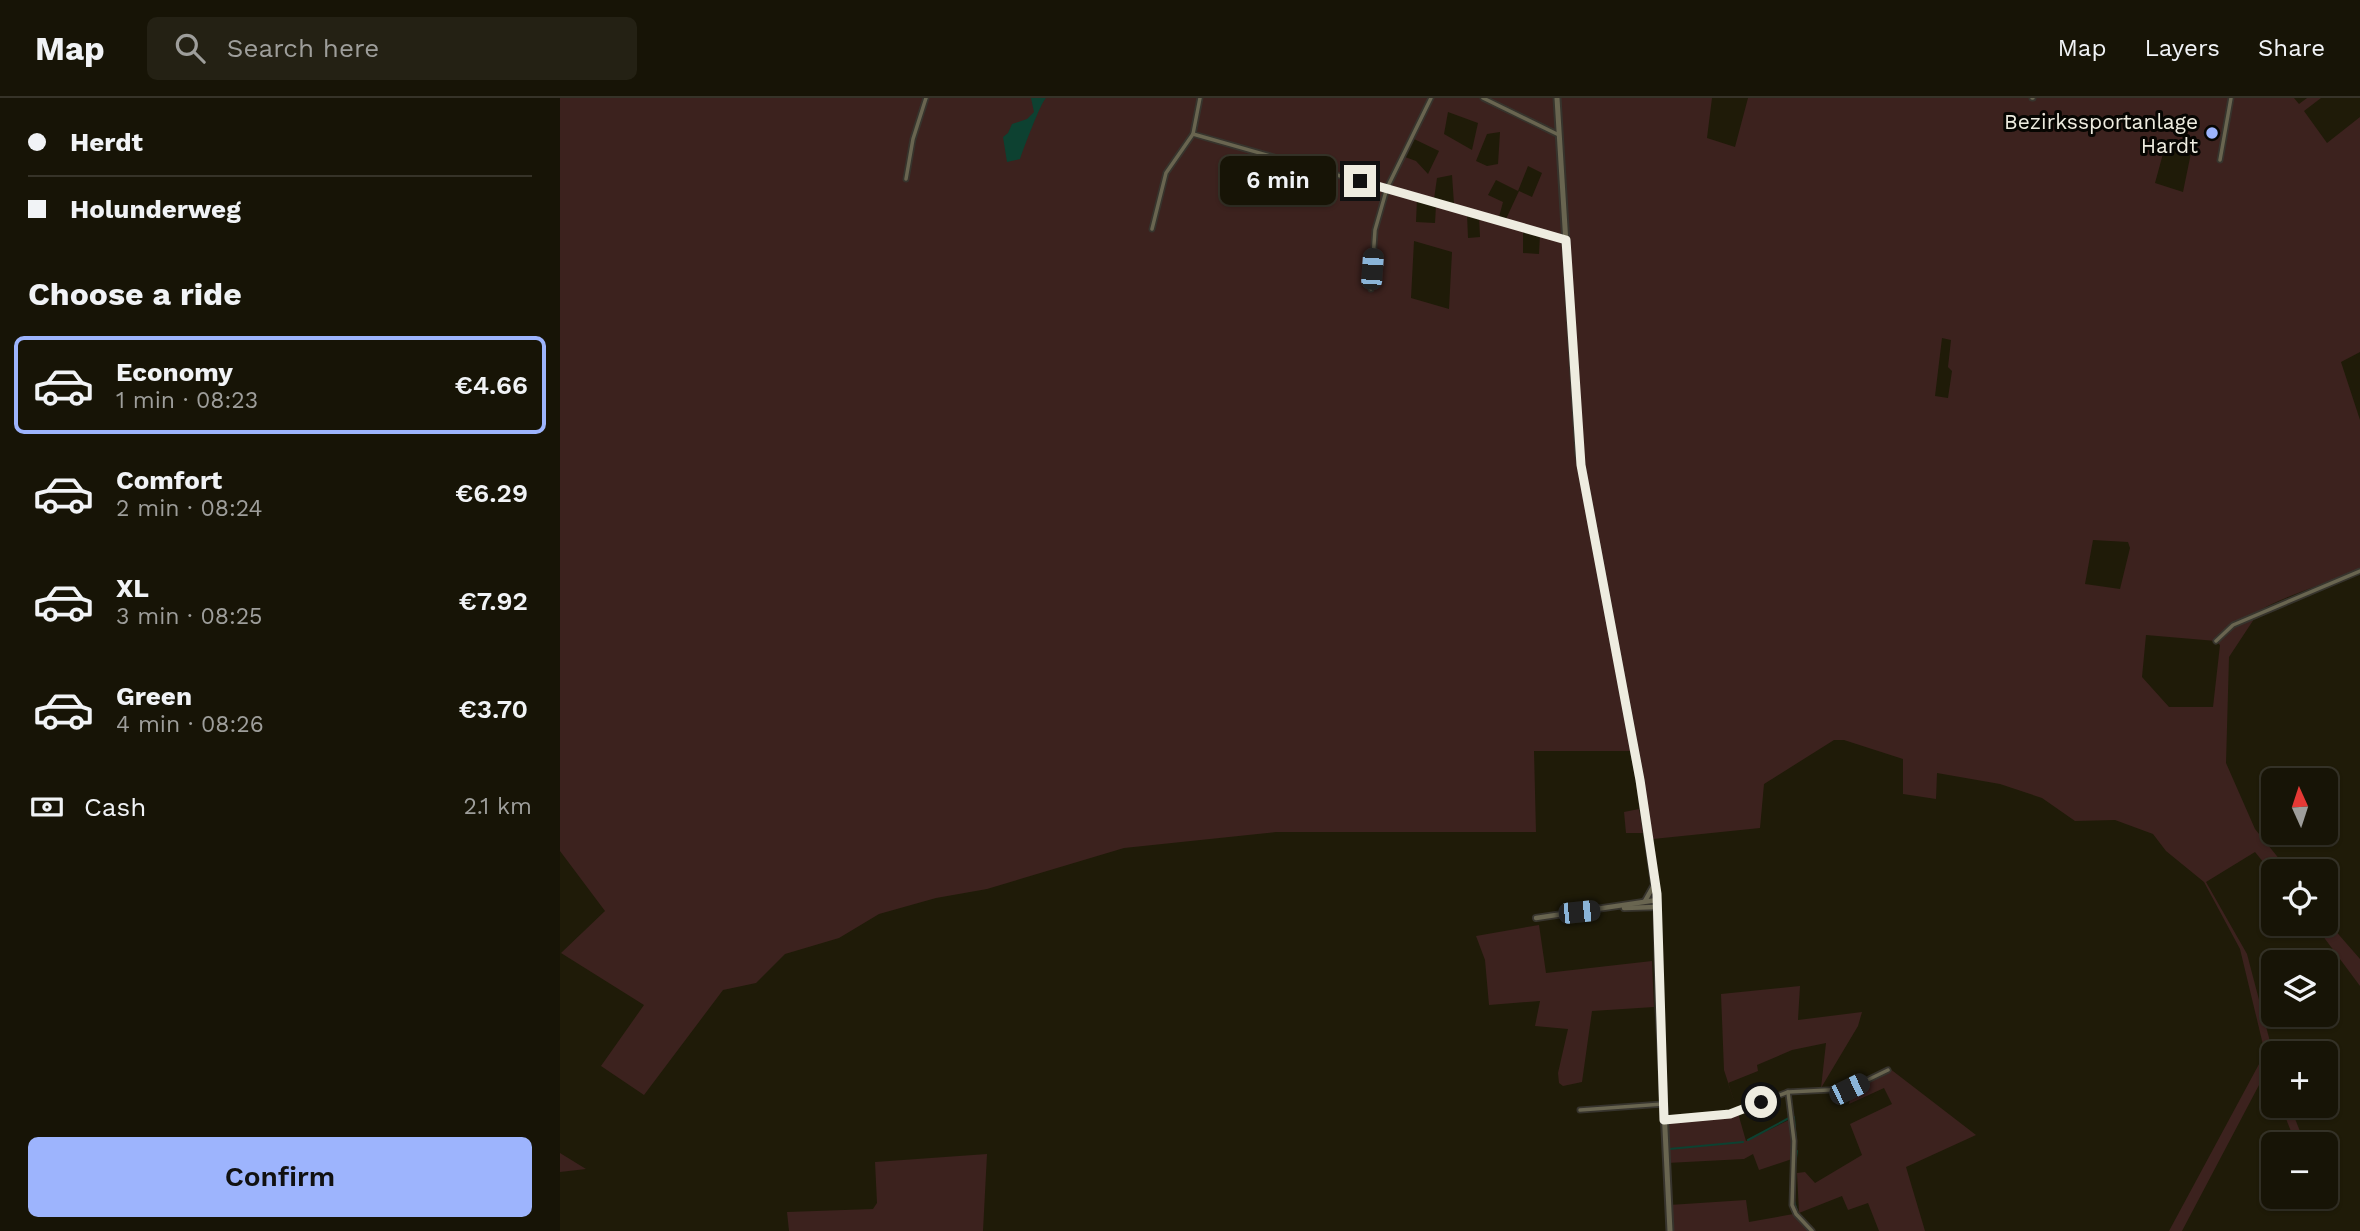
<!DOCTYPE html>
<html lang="en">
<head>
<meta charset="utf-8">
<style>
  :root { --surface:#171406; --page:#242114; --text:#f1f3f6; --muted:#9e9e9b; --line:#363328; --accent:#9db4fd }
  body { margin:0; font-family:"Work Sans",sans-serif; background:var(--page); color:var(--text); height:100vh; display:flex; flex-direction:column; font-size:26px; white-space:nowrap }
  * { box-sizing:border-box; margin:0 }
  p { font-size:23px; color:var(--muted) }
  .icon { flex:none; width:38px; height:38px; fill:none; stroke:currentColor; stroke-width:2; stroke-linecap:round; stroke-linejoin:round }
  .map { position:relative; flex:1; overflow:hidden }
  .details { display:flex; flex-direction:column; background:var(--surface); width:560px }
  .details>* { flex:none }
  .top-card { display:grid; align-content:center; height:154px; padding:0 28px; background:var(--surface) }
  .needle { width:46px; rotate:357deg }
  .tools { position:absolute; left:1701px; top:670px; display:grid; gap:14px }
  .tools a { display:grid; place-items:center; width:77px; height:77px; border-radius:10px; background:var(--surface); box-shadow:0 2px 5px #0004,0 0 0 2px var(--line); font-size:35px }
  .end { position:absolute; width:32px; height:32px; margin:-16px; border:9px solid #eeece0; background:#111; box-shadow:0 0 0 4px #111 }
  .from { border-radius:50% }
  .bubble { position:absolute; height:49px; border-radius:10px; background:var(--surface); box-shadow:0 2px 5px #0004,0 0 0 2px var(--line); font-size:23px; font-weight:600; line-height:49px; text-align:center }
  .car { position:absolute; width:21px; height:42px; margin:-21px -10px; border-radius:9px; box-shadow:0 0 5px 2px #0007; background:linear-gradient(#222 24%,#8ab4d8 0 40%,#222 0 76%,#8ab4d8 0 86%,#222 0) }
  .top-card b { display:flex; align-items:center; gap:24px; height:66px; font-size:26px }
  .top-card b+b { border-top:2px solid var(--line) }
  .top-card i { width:18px; height:18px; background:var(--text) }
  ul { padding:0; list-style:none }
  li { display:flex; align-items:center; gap:21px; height:98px; margin:0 14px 10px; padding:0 14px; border:4px solid transparent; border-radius:10px }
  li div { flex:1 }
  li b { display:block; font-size:26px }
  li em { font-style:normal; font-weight:600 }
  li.current { border-color:var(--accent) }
  li>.icon { width:63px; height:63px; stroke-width:1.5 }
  h2 { padding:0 28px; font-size:32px; line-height:84px }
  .pay { display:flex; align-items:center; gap:18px; height:77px; padding:0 28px; font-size:26px }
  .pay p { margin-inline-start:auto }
  .button { display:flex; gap:14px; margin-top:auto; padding:14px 28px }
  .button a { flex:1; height:80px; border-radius:10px; background:var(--accent); color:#111; font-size:28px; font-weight:600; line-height:80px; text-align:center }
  header { display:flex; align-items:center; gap:42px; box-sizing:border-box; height:98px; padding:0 35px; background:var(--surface); border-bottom:2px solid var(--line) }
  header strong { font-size:33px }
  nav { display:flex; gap:38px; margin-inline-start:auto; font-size:24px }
  .search { width:490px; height:63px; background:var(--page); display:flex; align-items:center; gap:18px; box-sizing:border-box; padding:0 24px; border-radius:10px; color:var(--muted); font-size:26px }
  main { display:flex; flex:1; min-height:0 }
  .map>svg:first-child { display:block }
  .green { fill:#3c221e; fill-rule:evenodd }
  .water { fill:#0d4131 }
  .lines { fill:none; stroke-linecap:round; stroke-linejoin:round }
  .stream { stroke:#0d4131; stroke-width:2 }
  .minor-casing { stroke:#37342d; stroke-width:7 }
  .tertiary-casing { stroke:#37342d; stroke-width:8 }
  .secondary-casing { stroke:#37342d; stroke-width:9 }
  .minor { stroke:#696550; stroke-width:3.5 }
  .tertiary { stroke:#696550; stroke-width:4.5 }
  .secondary { stroke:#696550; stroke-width:5 }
  .route { stroke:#eeece0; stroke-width:9 }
  .poi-dot { fill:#9db4fd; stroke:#070602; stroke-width:2.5 }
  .labels { text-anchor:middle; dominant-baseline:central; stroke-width:6; stroke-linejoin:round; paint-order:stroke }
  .poi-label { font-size:21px; fill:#eeece0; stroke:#070602; text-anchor:end }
</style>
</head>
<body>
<header>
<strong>Map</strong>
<div class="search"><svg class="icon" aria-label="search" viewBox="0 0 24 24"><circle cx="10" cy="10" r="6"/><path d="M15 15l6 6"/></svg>Search here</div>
<nav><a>Map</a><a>Layers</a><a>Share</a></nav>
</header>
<main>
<section class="details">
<div class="top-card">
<b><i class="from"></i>Herdt</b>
<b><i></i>Holunderweg</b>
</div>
<h2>Choose a ride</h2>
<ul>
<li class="current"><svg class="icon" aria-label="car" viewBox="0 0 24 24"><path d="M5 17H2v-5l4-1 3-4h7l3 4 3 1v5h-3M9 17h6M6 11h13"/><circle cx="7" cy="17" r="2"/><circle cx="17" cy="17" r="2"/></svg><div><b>Economy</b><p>1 min · 08:23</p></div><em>€4.66</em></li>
<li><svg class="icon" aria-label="car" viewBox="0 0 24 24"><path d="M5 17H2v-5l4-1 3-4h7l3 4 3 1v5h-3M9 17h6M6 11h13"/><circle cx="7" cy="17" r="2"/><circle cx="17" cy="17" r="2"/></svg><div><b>Comfort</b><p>2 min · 08:24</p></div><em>€6.29</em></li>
<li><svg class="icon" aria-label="car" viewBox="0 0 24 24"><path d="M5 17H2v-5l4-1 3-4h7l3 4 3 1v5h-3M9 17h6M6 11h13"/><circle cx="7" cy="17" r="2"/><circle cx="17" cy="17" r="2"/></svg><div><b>XL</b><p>3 min · 08:25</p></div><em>€7.92</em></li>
<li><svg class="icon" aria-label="car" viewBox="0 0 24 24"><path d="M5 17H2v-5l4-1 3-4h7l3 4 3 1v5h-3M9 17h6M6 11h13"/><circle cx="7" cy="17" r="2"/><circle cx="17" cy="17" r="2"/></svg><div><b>Green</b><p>4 min · 08:26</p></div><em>€3.70</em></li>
</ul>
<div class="pay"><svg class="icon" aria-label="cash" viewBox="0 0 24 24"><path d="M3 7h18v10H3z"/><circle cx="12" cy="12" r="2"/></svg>Cash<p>2.1 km</p></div>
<div class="button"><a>Confirm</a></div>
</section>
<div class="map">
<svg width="1800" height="1133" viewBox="0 0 1800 1133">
  <rect width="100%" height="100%" fill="#1f1b08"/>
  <!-- green -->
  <g class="green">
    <path d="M0 0H1152L1147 40 1175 49 1188 0H1734L1739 6 1747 0H1761L1744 13 1767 45 1800 19V254L1781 264 1800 322V472C1751 491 1694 506 1656 543L1586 537 1582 579 1609 609H1653L1660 547 1657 544 1675 527 1696 518 1669 559 1666 665 1695 731 1729 773 1713 774V776L1695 754 1646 784 1687 856 1713 955V987L1708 970 1622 1133H1609L1705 955 1680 851 1644 784 1606 753 1593 736 1555 722 1515 723 1482 700 1440 686 1377 675 1376 701 1343 696V661L1284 642H1274L1204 686 1200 730 1093 741 1078 653H974L976 734H716L564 750 427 791 376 800 319 816 279 840 225 856 196 885 163 892 84 997 41 968 84 907 1 855 45 813 0 753ZM888 14 918 25 912 52 884 36ZM940 34 938 66 927 68 916 63 927 36ZM854 41 879 53 868 76 856 63 845 59ZM1607 41 1632 50 1623 94 1595 85ZM968 68 982 75 972 99 959 93 946 121 939 119 943 104 928 97 936 82 958 93ZM892 77 894 106 874 101 877 80ZM857 101 876 107 875 125 856 124ZM907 116 919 119 920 139 908 140ZM963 132 980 136 979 156 963 155ZM854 143 892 154 889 211 851 200ZM1382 240 1391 242 1388 269 1392 273 1388 300 1375 298ZM1533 442 1568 444 1570 450 1560 491 1525 486Z"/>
    <polygon points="1079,711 1083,735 1066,735 1064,714"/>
    <polygon points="1766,822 1800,861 1800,888 1754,826 1766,826"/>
    <polygon points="979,827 986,875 1092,863 1094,909 1032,913 1022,984 1003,988 999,985 998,975 1008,931 975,928 980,903 929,907 925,862 916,838"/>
    <polygon points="1240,888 1238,922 1302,914 1298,928 1261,990 1266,945 1232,952 1197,967 1198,973 1168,985 1177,1012 1164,972 1161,896"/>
    <polygon points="1329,970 1416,1037 1346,1069 1365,1133 1319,1133 1308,1105 1288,1112 1282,1098 1239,1115 1251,1133 1111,1133 1109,1107 1186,1102 1189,1124 1239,1115 1237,1075 1245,1074 1255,1085 1302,1057 1290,1026 1332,1006 1324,990 1289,1006 1292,993 1289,989"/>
    <polygon points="1721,1008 1730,1008 1745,1046 1736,1046"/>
    <polygon points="1178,1015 1186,1043 1231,1021 1232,1061 1199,1072 1193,1056 1184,1061 1107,1065 1104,1022"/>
    <polygon points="0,1055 26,1071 0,1074"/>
    <polygon points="427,1056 423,1133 229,1133 227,1114 313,1111 317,1105 315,1064"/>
  </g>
  <!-- water -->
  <path class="water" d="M471 0H486C481 4 463 52 460 61L447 64 443 39 448 35 452 26 467 21 474 14Z"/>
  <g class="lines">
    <!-- stream -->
    <g class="stream">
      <polyline points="1234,1019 1235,1031"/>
      <polyline points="1235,1032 1236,1040"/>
      <polyline points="1188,1042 1229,1020"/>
      <polyline points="1236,1044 1236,1047"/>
      <polyline points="1109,1051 1183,1044"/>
      <polyline points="1235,1067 1237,1053"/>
      <polyline points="1234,1083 1235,1070"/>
      <polyline points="1234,1103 1237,1113"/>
    </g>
    <defs>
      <g id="minor">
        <polyline points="923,0 999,37"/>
        <polyline points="1472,0 1473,0"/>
        <polyline points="633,36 1005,142"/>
        <polyline points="1660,62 1671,0"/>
        <polyline points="346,81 353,41 366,0"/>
        <polyline points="592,131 606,75 633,36 640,0"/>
        <polyline points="811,191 815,132 827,90 871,0"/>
        <polyline points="1656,543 1673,527 1800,473"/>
        <polyline points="1228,994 1234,1043 1232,1107 1236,1116 1252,1133"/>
        <polyline points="1020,1012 1103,1006"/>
        <polyline points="1104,1022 1170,1016 1228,994 1289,991 1328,972"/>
      </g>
      <g id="tertiary">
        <polyline points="1085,803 1094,787"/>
        <polyline points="1064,810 1097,809"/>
        <polyline points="976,820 1097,802"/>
      </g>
      <polyline id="secondary" points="997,0 1019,356 1080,682 1097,804 1099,909 1110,1133"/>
    </defs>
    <!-- minor casing -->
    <use href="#minor" class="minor-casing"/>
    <!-- tertiary casing -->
    <use href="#tertiary" class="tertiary-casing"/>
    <!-- secondary casing -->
    <use href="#secondary" class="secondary-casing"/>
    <!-- minor -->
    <use href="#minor" class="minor"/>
    <!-- tertiary -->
    <use href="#tertiary" class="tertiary"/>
    <!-- secondary -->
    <use href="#secondary" class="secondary"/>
  </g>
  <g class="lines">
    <!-- route -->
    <polyline class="route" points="800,83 1006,142 1021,367 1080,682 1097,796 1104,1022 1170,1016 1201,1004"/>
  </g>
  <!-- markers -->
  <circle class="poi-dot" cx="1652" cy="35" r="7"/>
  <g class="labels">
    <!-- poi labels -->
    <g class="poi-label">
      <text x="1638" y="23">Bezirkssportanlage<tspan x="1638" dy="24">Hardt</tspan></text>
    </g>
  </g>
</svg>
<div class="tools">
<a><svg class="needle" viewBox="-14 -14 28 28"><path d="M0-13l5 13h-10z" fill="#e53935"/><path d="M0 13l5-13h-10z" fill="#9e9e9b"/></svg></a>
<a><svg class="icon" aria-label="locate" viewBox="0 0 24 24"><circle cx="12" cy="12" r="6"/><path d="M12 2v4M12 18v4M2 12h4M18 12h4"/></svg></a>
<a><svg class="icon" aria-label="layers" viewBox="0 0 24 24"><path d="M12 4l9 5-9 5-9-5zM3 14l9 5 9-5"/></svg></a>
<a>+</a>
<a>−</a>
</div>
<i class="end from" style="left:1201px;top:1004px"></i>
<i class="end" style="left:800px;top:83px"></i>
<div class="bubble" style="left:660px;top:58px;width:116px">6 min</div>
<i class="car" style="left:812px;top:171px;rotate:4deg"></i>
<i class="car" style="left:1019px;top:814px;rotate:84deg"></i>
<i class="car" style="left:1289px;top:991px;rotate:64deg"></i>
</div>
</main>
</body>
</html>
